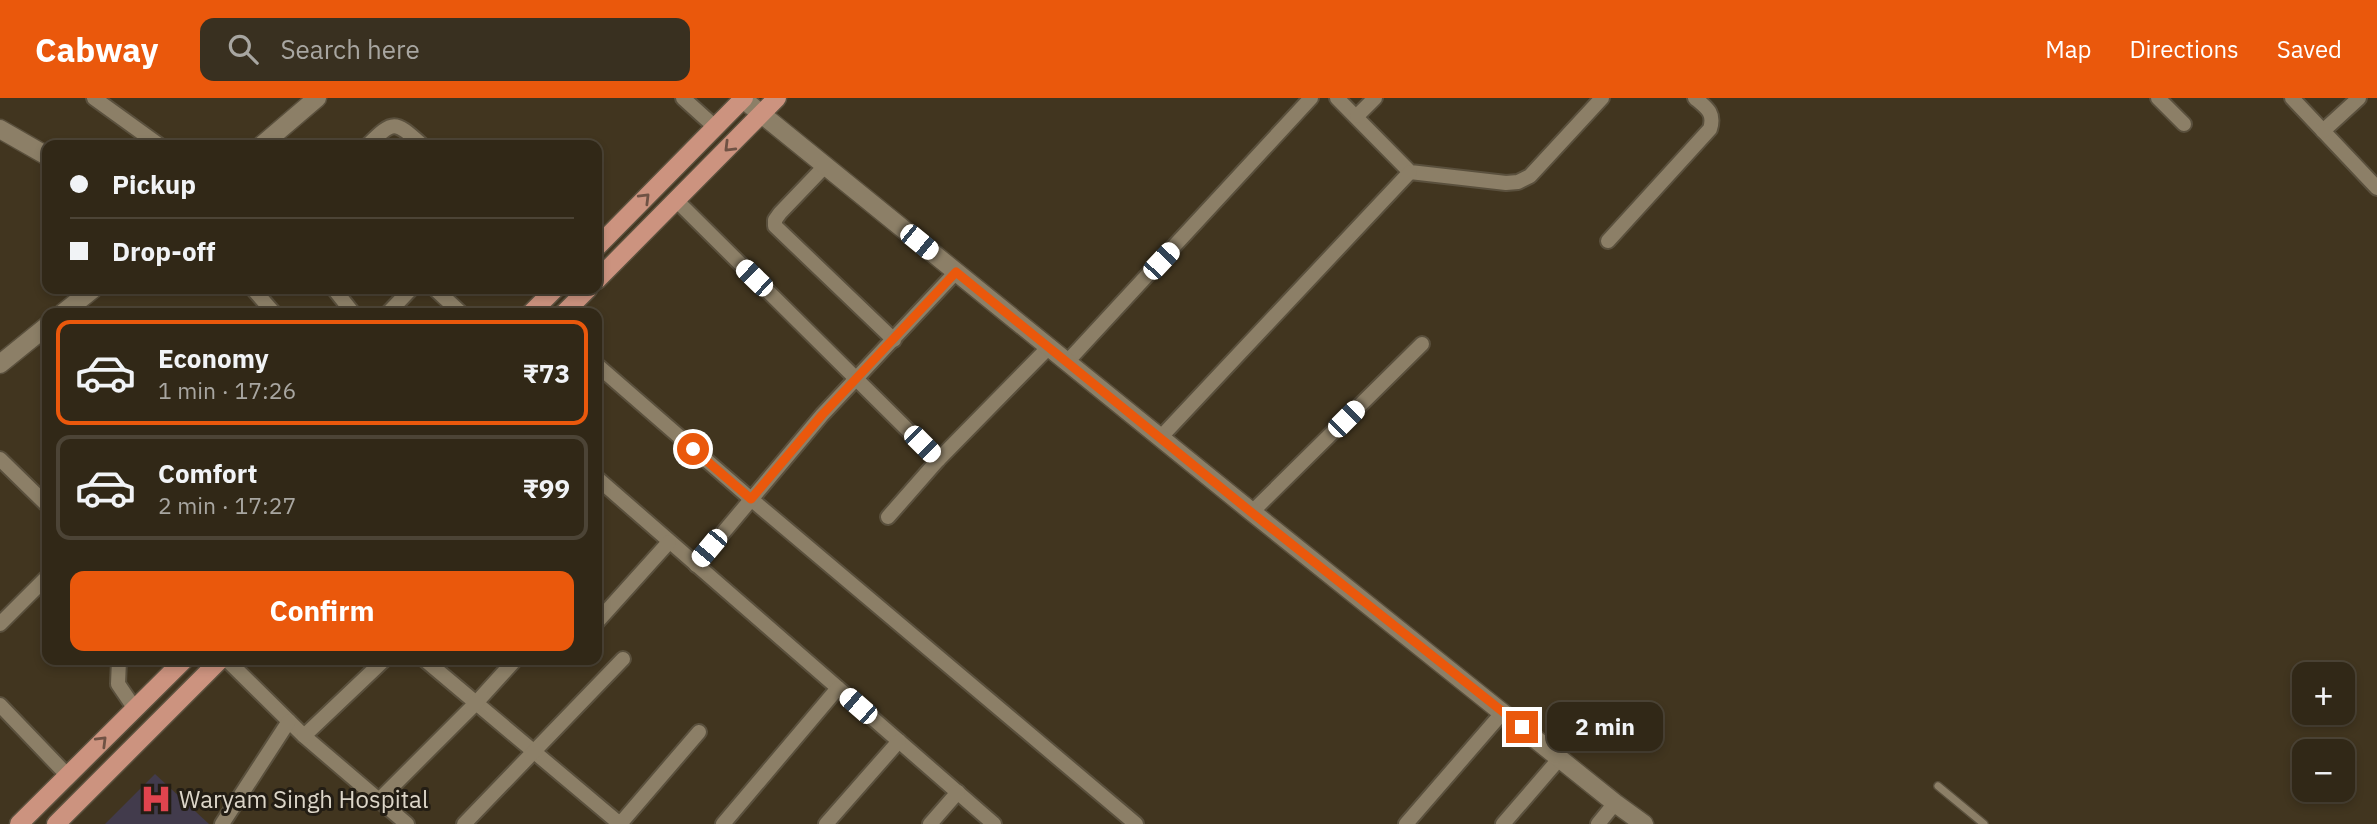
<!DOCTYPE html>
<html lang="en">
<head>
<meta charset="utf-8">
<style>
  :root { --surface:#312817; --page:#393020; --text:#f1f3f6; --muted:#a8a6a1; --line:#4c4436; --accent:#ea580c }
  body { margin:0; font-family:"IBM Plex Sans",sans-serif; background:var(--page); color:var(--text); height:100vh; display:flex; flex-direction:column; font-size:26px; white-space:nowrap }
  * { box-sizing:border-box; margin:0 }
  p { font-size:23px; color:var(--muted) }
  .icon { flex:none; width:38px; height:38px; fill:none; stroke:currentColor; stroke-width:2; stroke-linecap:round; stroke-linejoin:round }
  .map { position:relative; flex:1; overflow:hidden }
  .side { position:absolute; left:42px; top:210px; width:560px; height:357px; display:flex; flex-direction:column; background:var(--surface); border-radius:14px; box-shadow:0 4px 10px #0003,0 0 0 2px var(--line) }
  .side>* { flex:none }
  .top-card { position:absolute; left:42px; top:42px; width:560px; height:154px; border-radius:14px; box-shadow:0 4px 10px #0003,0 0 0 2px var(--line); display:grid; align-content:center; height:154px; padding:0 28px; background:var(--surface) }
  .tools { position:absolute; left:2292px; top:564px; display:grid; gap:14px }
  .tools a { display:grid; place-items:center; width:63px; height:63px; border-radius:14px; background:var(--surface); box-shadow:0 4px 10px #0003,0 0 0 2px var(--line); font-size:35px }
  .end { position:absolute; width:32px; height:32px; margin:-16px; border:9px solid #ea580c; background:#fff; box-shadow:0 0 0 4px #fff }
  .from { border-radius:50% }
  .bubble { position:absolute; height:49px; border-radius:14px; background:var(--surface); box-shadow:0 4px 10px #0003,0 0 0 2px var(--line); font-size:23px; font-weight:700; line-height:49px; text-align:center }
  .car { position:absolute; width:21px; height:42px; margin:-21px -10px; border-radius:9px; box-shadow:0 0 5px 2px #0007; background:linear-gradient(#fff 24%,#345 0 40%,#fff 0 76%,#345 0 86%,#fff 0) }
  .top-card b { display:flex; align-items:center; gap:24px; height:66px; font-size:26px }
  .top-card b+b { border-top:2px solid var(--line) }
  .top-card i { width:18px; height:18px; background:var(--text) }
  ul { padding:12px 0 0; list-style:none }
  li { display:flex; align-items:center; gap:21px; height:105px; margin:0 14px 10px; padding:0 14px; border:4px solid var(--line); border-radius:14px }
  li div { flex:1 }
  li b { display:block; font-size:26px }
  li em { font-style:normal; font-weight:700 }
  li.on { border-color:var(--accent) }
  li>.icon { width:63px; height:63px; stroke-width:1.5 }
  .primary-button { display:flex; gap:14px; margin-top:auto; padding:14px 28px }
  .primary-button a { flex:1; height:80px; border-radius:14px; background:var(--accent); color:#fff; font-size:28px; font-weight:700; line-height:80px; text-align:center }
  header { display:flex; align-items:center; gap:42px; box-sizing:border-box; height:98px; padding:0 35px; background:var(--accent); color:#fff }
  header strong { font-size:33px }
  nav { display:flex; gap:38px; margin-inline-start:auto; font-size:24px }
  .search { width:490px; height:63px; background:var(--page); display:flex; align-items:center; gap:18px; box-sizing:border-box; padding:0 24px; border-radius:14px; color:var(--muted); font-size:26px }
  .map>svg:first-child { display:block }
  .medical { fill:#423b4c }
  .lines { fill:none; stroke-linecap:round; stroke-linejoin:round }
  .lane-casing { stroke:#5a503d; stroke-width:10 }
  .street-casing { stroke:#5a503d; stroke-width:18 }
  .secondary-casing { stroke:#5a503d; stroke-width:21 }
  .primary-casing { stroke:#5a503d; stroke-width:21 }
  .lane { stroke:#8c7f67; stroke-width:7 }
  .street { stroke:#8c7f67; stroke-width:14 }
  .secondary { stroke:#8c7f67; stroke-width:18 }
  .primary { stroke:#cc937f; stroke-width:18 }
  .oneway { stroke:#6f5244 }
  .route { stroke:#ea580c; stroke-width:9 }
  .labels { text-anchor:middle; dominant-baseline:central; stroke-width:6; stroke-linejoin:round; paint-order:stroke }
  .poi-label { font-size:24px; fill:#dcd5c8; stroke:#231d14; text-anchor:start }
</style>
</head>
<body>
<header>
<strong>Cabway</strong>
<div class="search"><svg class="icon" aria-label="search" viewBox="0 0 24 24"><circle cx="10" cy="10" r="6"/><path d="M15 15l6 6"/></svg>Search here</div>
<nav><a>Map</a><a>Directions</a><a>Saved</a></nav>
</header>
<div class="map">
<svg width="2377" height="726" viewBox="0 0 2377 726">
  <rect width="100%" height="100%" fill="#41351f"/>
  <!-- medical -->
  <polygon class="medical" points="155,676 209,726 105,726"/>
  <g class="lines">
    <defs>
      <polyline id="lane" points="1938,688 1984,726"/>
      <g id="street">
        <polyline points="94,0 159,47"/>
        <polyline points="683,0 715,29"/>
        <polyline points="1337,0 1410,74 1506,85 1518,84 1530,78 1602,0"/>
        <polyline points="2158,0 2184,26"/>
        <polyline points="2292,0 2377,90"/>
        <polyline points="1357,18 1375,0"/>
        <polyline points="2323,33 2359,0"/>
        <path d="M368 47C394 21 395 23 422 47"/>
        <polyline points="825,68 780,115 775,122 775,128 894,242"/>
        <polyline points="676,102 938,362"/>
        <path d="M1608 143 1710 31C1715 15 1707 10 1695 0"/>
        <polyline points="253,191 274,215"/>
        <polyline points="334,191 353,215"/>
        <polyline points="435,191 461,215"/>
        <polyline points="388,215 411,191"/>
        <polyline points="1067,264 1311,0"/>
        <polyline points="597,267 751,401 1136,726"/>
        <polyline points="1160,340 1410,74"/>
        <polyline points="0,361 47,407"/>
        <polyline points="597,380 994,726"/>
        <polyline points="1252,414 1422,246"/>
        <polyline points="888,419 938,362 1049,249"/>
        <polyline points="696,467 822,317 956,174"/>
        <polyline points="597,524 669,444"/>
        <polyline points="0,526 47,479"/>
        <polyline points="119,562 118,586 135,611"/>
        <polyline points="227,562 304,638 407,726"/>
        <polyline points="425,562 620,726 699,634"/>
        <polyline points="0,607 68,678"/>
        <polyline points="304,638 384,562"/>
        <polyline points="379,702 476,605 515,562"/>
        <polyline points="222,726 289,623"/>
        <polyline points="464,726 623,561"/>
        <polyline points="723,726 838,590"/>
        <polyline points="826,726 899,643"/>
        <polyline points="930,726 958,694"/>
        <polyline points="1406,726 1503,614"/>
        <polyline points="1503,726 1560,660"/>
        <polyline points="1598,726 1615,705"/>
      </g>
      <g id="secondary">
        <polyline points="743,1 1252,414 1615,705 1644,726"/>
        <polyline points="0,31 47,58"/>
        <polyline points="262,47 317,0"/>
        <polyline points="63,215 93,191"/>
        <polyline points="0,266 47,228"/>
      </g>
      <g id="primary">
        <polyline points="597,149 744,0"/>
        <polyline points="597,182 777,0"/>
        <polyline points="531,215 555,191"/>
        <polyline points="564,215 588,191"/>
        <polyline points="19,726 184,562"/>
        <polyline points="56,726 220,562"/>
      </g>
    </defs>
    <!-- lane casing -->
    <use href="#lane" class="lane-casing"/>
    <!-- street casing -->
    <use href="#street" class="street-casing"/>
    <!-- secondary casing -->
    <use href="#secondary" class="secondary-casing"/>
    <!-- primary casing -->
    <use href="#primary" class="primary-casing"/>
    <!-- lane -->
    <use href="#lane" class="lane"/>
    <!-- street -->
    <use href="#street" class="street"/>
    <!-- secondary -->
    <use href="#secondary" class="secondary"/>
    <!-- primary -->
    <use href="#primary" class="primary"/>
  </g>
  <!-- one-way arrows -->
  <defs><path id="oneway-chevron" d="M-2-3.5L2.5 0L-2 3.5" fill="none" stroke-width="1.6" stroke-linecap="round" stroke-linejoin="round" transform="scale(1.75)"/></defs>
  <g class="oneway">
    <use href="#oneway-chevron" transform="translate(729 49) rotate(135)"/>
    <use href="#oneway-chevron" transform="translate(645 100) rotate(-45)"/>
    <use href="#oneway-chevron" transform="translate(102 643) rotate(-45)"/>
  </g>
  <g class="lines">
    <!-- route -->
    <polyline class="route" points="693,351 751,401 822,317 956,174 1251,414 1522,629"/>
  </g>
  <!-- icons -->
  <defs>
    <symbol id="hospital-bare" viewBox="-9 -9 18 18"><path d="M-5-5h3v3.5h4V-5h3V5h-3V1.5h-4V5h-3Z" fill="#e0444e" stroke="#231d14" stroke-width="2.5" paint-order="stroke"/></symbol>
  </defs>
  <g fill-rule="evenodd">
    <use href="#hospital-bare" x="134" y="679" width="44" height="44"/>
  </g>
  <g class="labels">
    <!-- poi labels -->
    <g class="poi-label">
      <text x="179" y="701">Waryam Singh Hospital</text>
    </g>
  </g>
</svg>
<div class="tools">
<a>+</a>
<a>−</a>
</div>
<i class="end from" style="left:693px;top:351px"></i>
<i class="end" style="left:1522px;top:629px"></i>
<div class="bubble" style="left:1547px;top:604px;width:116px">2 min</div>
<i class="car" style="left:919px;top:144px;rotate:129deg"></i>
<i class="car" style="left:1161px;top:163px;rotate:43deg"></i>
<i class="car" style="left:754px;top:180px;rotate:314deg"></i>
<i class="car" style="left:1346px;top:321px;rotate:45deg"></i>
<i class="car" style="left:922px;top:346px;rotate:135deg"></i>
<i class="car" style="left:709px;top:450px;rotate:220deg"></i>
<i class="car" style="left:858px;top:608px;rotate:311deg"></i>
<div class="top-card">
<b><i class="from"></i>Pickup</b>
<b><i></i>Drop-off</b>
</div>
<section class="side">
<ul>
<li class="on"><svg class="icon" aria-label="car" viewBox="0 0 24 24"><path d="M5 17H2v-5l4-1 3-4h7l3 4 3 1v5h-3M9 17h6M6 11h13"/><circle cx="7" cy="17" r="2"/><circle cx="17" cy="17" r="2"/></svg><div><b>Economy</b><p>1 min · 17:26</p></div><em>₹73</em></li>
<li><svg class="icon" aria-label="car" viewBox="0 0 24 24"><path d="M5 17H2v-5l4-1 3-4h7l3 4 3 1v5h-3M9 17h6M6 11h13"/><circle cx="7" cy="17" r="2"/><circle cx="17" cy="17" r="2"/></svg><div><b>Comfort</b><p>2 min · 17:27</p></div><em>₹99</em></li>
</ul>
<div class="primary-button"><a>Confirm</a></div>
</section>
</div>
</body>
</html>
